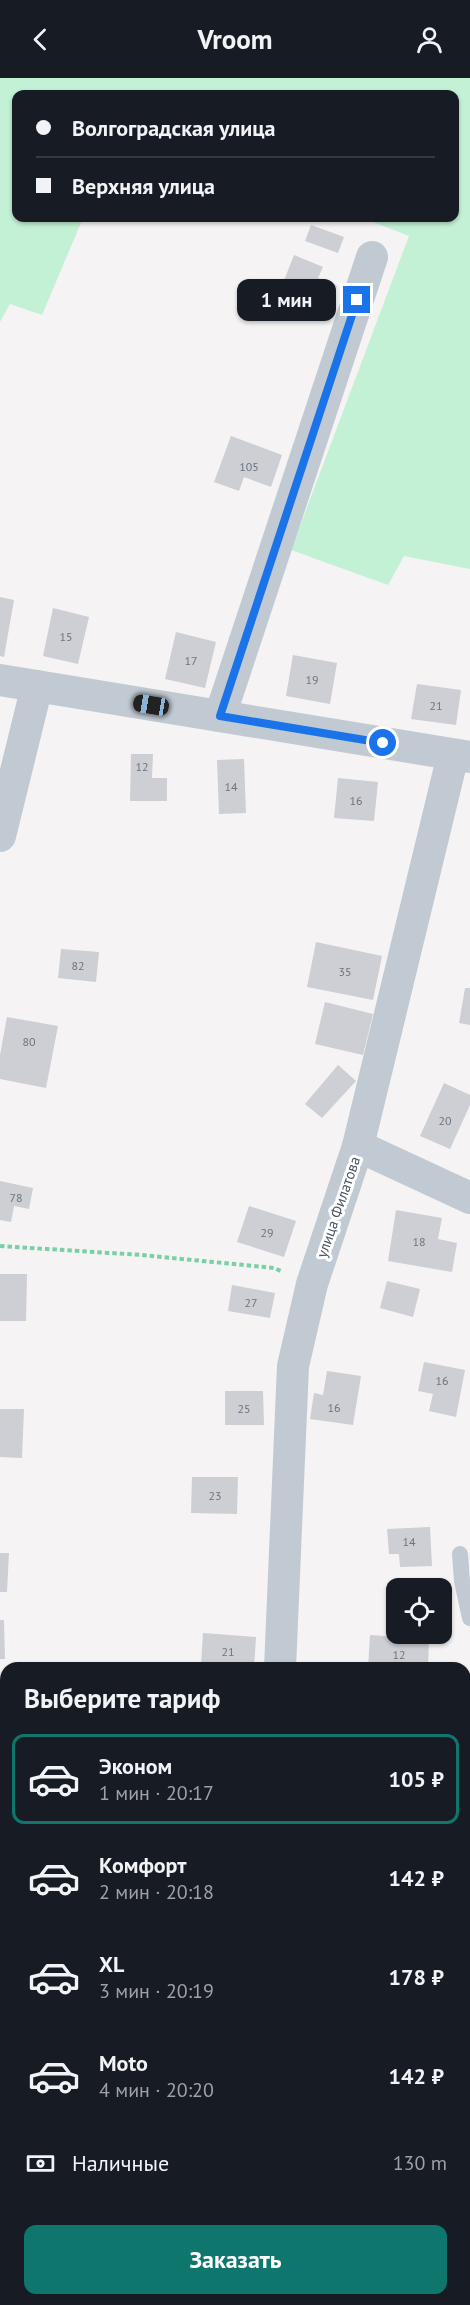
<!DOCTYPE html>
<html lang="ru">
<head>
<meta charset="utf-8">
<style>
  :root { --surface:#171b24; --page:#20242c; --text:#f1f3f6; --muted:#9ea1a6; --line:#363941; --accent:#0f766e }
  body { margin:0; font-family:"PT Sans",sans-serif; background:var(--page); color:var(--text); height:100vh; display:flex; flex-direction:column; font-size:22px; white-space:nowrap }
  * { box-sizing:border-box; margin:0 }
  p { font-size:20px; color:var(--muted) }
  .icon { flex:none; width:33px; height:33px; fill:none; stroke:currentColor; stroke-width:2; stroke-linecap:round; stroke-linejoin:round }
  .map { position:relative; flex:1; overflow:hidden }
  .panel { position:absolute; left:0px; top:1584px; width:471px; height:644px; display:flex; flex-direction:column; background:var(--surface); border-radius:18px 18px 0 0; box-shadow:0 2px 4px #0004 }
  .panel>* { flex:none }
  .banner { position:absolute; left:12px; top:12px; width:447px; height:132px; border-radius:12px; box-shadow:0 2px 4px #0004; display:grid; align-content:center; height:132px; padding:0 24px; background:var(--surface) }
  .fabs { position:absolute; left:386px; top:1500px; display:grid; gap:12px }
  .fabs a { display:grid; place-items:center; width:66px; height:66px; border-radius:12px; background:var(--surface); box-shadow:0 2px 4px #0004; font-size:30px }
  .end { position:absolute; width:27px; height:27px; margin:-14px; border:8px solid #1a73e8; background:#fff; box-shadow:0 0 0 3px #fff }
  .from { border-radius:50% }
  .bubble { position:absolute; height:42px; border-radius:12px; background:var(--surface); box-shadow:0 2px 4px #0004; font-size:20px; font-weight:700; line-height:42px; text-align:center }
  .car { position:absolute; width:18px; height:36px; margin:-18px -9px; border-radius:8px; box-shadow:0 0 4px 2px #0007; background:linear-gradient(#222 24%,#8ab4d8 0 40%,#222 0 76%,#8ab4d8 0 86%,#222 0) }
  .banner b { display:flex; align-items:center; gap:21px; height:57px; font-size:22px }
  .banner b+b { border-top:2px solid var(--line) }
  .banner i { width:15px; height:15px; background:var(--text) }
  ul { padding:0; list-style:none }
  li { display:flex; align-items:center; gap:18px; height:90px; margin:0 12px 9px; padding:0 12px; border:3px solid transparent; border-radius:12px }
  li div { flex:1 }
  li b { display:block; font-size:22px }
  li em { font-style:normal; font-weight:700 }
  li.selected { border-color:var(--accent) }
  li>.icon { width:54px; height:54px; stroke-width:1.5 }
  h2 { padding:0 24px; font-size:27px; line-height:72px }
  .pay { display:flex; align-items:center; gap:15px; height:66px; padding:0 24px; font-size:22px }
  .pay p { margin-inline-start:auto }
  .button { display:flex; gap:12px; margin-top:auto; padding:12px 24px }
  .button a { flex:1; height:69px; border-radius:12px; background:var(--accent); color:#fff; font-size:24px; font-weight:700; line-height:69px; text-align:center }
  header { display:flex; justify-content:space-between; align-items:center; height:78px; padding:0 24px; background:var(--surface); font-size:27px; font-weight:700 }
  .map>svg:first-child { display:block }
  .green { fill:#c3f1d5 }
  .building { fill:#cdcfd5 }
  .lines { fill:none; stroke-linecap:round; stroke-linejoin:round }
  .path { stroke:#7ad0a6; stroke-width:4; stroke-dasharray:4.5 3; stroke-linecap:butt }
  .lane { stroke:#c1cad2; stroke-width:16 }
  .street { stroke:#c1cad2; stroke-width:32 }
  .route { stroke:#1a73e8; stroke-width:8 }
  .labels { text-anchor:middle; dominant-baseline:central; stroke-width:6; stroke-linejoin:round; paint-order:stroke }
  .number-label { font-size:12px; fill:#6b747e }
  .street-label { font-size:15px; fill:#4a5661; stroke:#fff }
</style>
</head>
<body>
<header><svg class="icon" aria-label="back" viewBox="0 0 24 24"><path d="M15 5l-7 7 7 7"/></svg>Vroom<svg class="icon" aria-label="person" viewBox="0 0 24 24"><circle cx="12" cy="8" r="4"/><path d="M4 21q1-7 8-7t8 7"/></svg></header>
<div class="map">
<svg width="470" height="2227" viewBox="0 0 470 2227">
  <rect width="100%" height="100%" fill="#f5f3f3"/>
  <!-- green -->
  <polygon class="green" points="0,0 470,0 470,491 404,478 388,507 291,472 409,158 363,140 454,140 454,16 16,16 16,140 83,140 42,237 10,226 0,244"/>
  <!-- building -->
  <g class="building">
    <polygon points="311,147 344,159 338,175 305,163"/>
    <polygon points="294,177 323,189 318,200 337,208 330,225 283,205"/>
    <polygon points="231,358 282,377 271,409 244,399 239,413 214,404"/>
    <polygon points="0,519 14,522 4,579 0,578"/>
    <polygon points="53,530 89,539 78,586 43,578"/>
    <polygon points="176,554 216,564 205,610 165,601"/>
    <polygon points="293,577 337,585 330,626 286,618"/>
    <polygon points="417,606 461,612 456,647 411,641"/>
    <polygon points="131,676 153,676 152,700 167,700 167,723 130,723"/>
    <polygon points="244,681 246,735 219,736 217,682"/>
    <polygon points="338,700 378,704 374,743 334,740"/>
    <polygon points="316,864 382,878 373,922 307,909"/>
    <polygon points="61,871 99,874 96,904 58,900"/>
    <polygon points="465,910 470,910 470,947 459,945"/>
    <polygon points="325,924 373,936 363,977 315,966"/>
    <polygon points="7,939 58,948 46,1010 0,1001 0,977"/>
    <polygon points="338,987 356,1003 322,1040 305,1026"/>
    <polygon points="444,1005 470,1017 470,1027 450,1071 420,1058"/>
    <polygon points="0,1103 33,1110 29,1131 14,1128 11,1144 0,1142"/>
    <polygon points="249,1128 296,1143 284,1179 237,1164"/>
    <polygon points="396,1132 442,1140 438,1161 457,1165 452,1194 388,1183"/>
    <polygon points="0,1196 27,1196 26,1243 0,1243"/>
    <polygon points="387,1203 420,1211 413,1239 380,1230"/>
    <polygon points="232,1207 275,1215 270,1240 228,1233"/>
    <polygon points="424,1284 465,1292 456,1339 429,1333 433,1316 418,1313"/>
    <polygon points="327,1293 361,1298 353,1347 310,1341 314,1315 323,1317"/>
    <polygon points="225,1313 263,1313 264,1347 225,1347"/>
    <polygon points="0,1331 24,1331 22,1380 0,1379"/>
    <polygon points="192,1399 238,1399 237,1436 191,1435"/>
    <polygon points="430,1449 432,1488 400,1489 399,1476 389,1476 387,1451"/>
    <polygon points="0,1475 9,1475 7,1514 0,1514"/>
    <polygon points="0,1542 4,1542 5,1581 0,1581"/>
    <polygon points="203,1555 256,1559 254,1590 201,1587"/>
    <polygon points="370,1557 429,1561 428,1590 368,1590"/>
    <rect x="0" y="1633" width="6" height="38"/>
    <rect x="0" y="1804" width="6" height="55"/>
    <rect x="0" y="1888" width="6" height="40"/>
    <rect x="0" y="2087" width="6" height="36"/>
    <polygon points="175,2222 219,2222 219,2227 176,2227"/>
  </g>
  <g class="lines">
    <!-- path -->
    <g class="path">
      <polyline points="0,1168 142,1177 274,1190 283,1194"/>
      <polyline points="383,2227 384,2222"/>
    </g>
    <!-- lane -->
    <polyline class="lane" points="460,1476 462,1503 470,1540"/>
    <!-- street -->
    <g class="street">
      <polyline points="0,602 470,679"/>
      <polyline points="220,638 372,179"/>
      <polyline points="0,758 37,608"/>
      <polyline points="358,1068 470,1120"/>
      <polyline points="280,1590 293,1288 312,1206 358,1068 453,677"/>
      <polyline points="465,1745 470,1717"/>
      <polyline points="0,1770 6,1770"/>
      <polyline points="263,2227 263,2222"/>
    </g>
  </g>
  <g class="lines">
    <!-- route -->
    <polyline class="route" points="357,222 220,638 383,665"/>
  </g>
  <g class="labels">
    <!-- number labels -->
    <g class="number-label">
      <text x="249" y="388">105</text>
      <text x="66" y="558">15</text>
      <text x="191" y="582">17</text>
      <text x="312" y="601">19</text>
      <text x="436" y="627">21</text>
      <text x="142" y="688">12</text>
      <text x="231" y="708">14</text>
      <text x="356" y="722">16</text>
      <text x="78" y="887">82</text>
      <text x="345" y="893">35</text>
      <text x="29" y="963">80</text>
      <text x="445" y="1042">20</text>
      <text x="16" y="1119">78</text>
      <text x="267" y="1154">29</text>
      <text x="419" y="1163">18</text>
      <text x="251" y="1224">27</text>
      <text x="442" y="1302">16</text>
      <text x="334" y="1329">16</text>
      <text x="244" y="1330">25</text>
      <text x="215" y="1417">23</text>
      <text x="409" y="1463">14</text>
      <text x="228" y="1573">21</text>
      <text x="399" y="1576">12</text>
    </g>
    <!-- street labels -->
    <g class="street-label">
      <text transform="translate(338 1129) rotate(-71)">улица Филатова</text>
    </g>
  </g>
</svg>
<div class="fabs">
<a><svg class="icon" aria-label="locate" viewBox="0 0 24 24"><circle cx="12" cy="12" r="6"/><path d="M12 2v4M12 18v4M2 12h4M18 12h4"/></svg></a>
</div>
<i class="end from" style="left:383px;top:665px"></i>
<i class="end" style="left:357px;top:222px"></i>
<div class="bubble" style="left:237px;top:201px;width:99px">1 мин</div>
<i class="car" style="left:151px;top:627px;rotate:279deg"></i>
<div class="banner">
<b><i class="from"></i>Волгоградская улица</b>
<b><i></i>Верхняя улица</b>
</div>
<section class="panel">
<h2>Выберите тариф</h2>
<ul>
<li class="selected"><svg class="icon" aria-label="car" viewBox="0 0 24 24"><path d="M5 17H2v-5l4-1 3-4h7l3 4 3 1v5h-3M9 17h6M6 11h13"/><circle cx="7" cy="17" r="2"/><circle cx="17" cy="17" r="2"/></svg><div><b>Эконом</b><p>1 мин · 20:17</p></div><em>105 ₽</em></li>
<li><svg class="icon" aria-label="car" viewBox="0 0 24 24"><path d="M5 17H2v-5l4-1 3-4h7l3 4 3 1v5h-3M9 17h6M6 11h13"/><circle cx="7" cy="17" r="2"/><circle cx="17" cy="17" r="2"/></svg><div><b>Комфорт</b><p>2 мин · 20:18</p></div><em>142 ₽</em></li>
<li><svg class="icon" aria-label="car" viewBox="0 0 24 24"><path d="M5 17H2v-5l4-1 3-4h7l3 4 3 1v5h-3M9 17h6M6 11h13"/><circle cx="7" cy="17" r="2"/><circle cx="17" cy="17" r="2"/></svg><div><b>XL</b><p>3 мин · 20:19</p></div><em>178 ₽</em></li>
<li><svg class="icon" aria-label="car" viewBox="0 0 24 24"><path d="M5 17H2v-5l4-1 3-4h7l3 4 3 1v5h-3M9 17h6M6 11h13"/><circle cx="7" cy="17" r="2"/><circle cx="17" cy="17" r="2"/></svg><div><b>Moto</b><p>4 мин · 20:20</p></div><em>142 ₽</em></li>
</ul>
<div class="pay"><svg class="icon" aria-label="cash" viewBox="0 0 24 24"><path d="M3 7h18v10H3z"/><circle cx="12" cy="12" r="2"/></svg>Наличные<p>130 m</p></div>
<div class="button"><a>Заказать</a></div>
</section>
</div>
</body>
</html>
